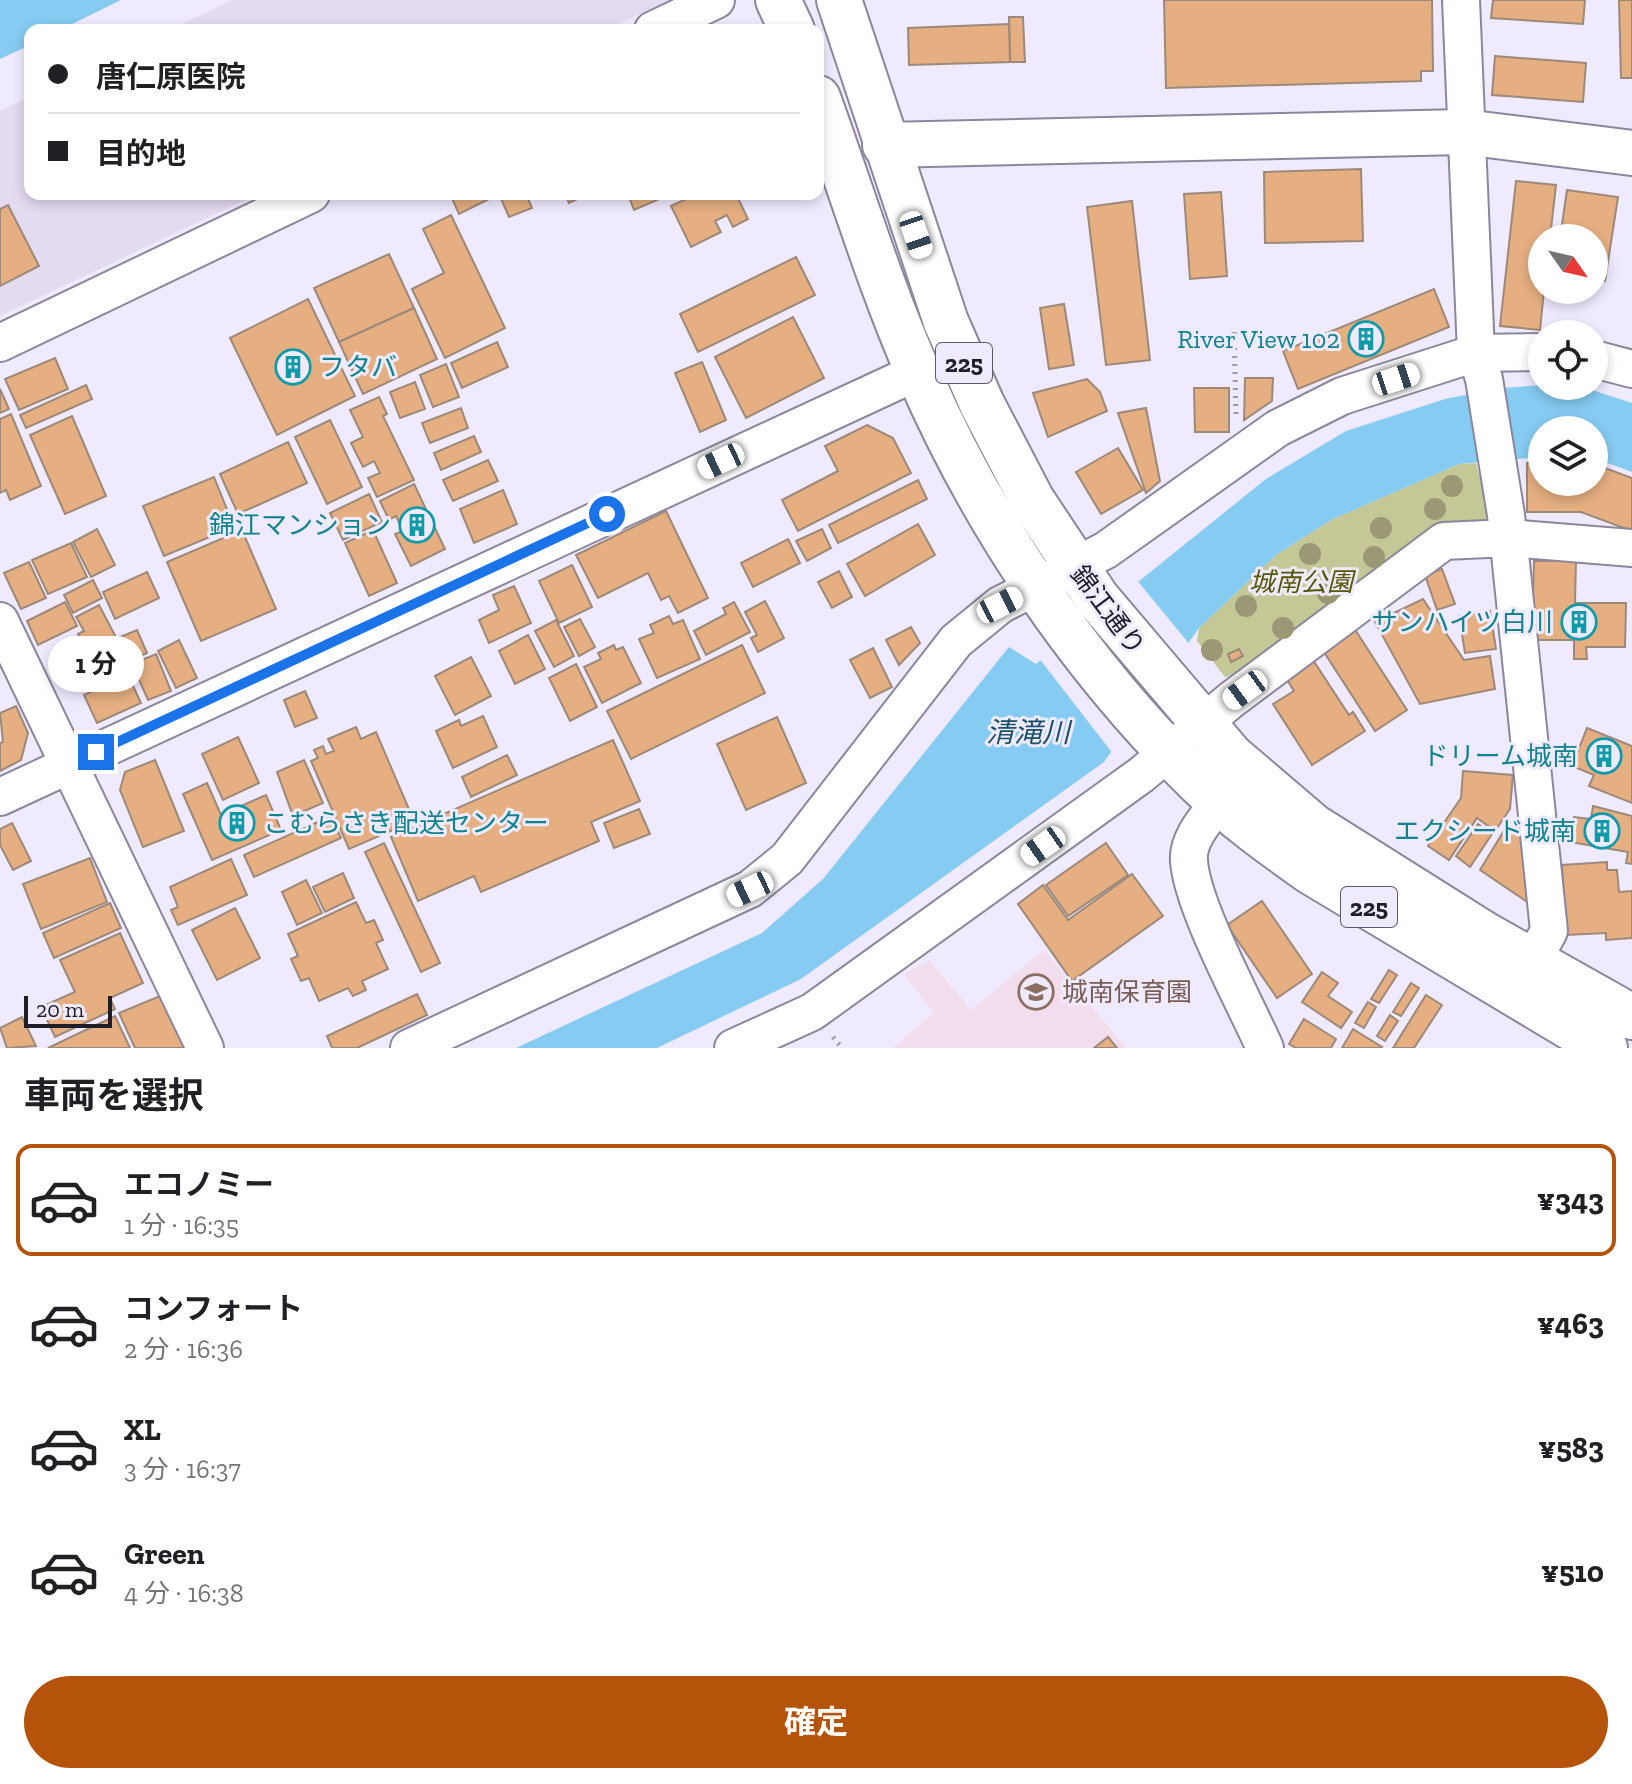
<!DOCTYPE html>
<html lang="ja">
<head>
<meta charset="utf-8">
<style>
  :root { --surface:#fff; --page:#f6f6f6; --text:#202124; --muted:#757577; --line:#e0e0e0; --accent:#b45309 }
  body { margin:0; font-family:"Zilla Slab","Noto Sans JP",serif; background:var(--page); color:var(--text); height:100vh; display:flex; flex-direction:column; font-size:30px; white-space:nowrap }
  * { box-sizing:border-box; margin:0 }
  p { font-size:26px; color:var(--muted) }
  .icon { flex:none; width:44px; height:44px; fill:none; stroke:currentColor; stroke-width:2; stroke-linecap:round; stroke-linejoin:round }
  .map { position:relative; height:1048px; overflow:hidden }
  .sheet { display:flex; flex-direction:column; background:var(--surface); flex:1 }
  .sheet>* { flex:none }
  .guide { position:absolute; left:24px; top:24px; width:800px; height:176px; border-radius:16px; box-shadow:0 4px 12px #0003; display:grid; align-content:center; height:176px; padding:0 24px; background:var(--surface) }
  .needle { width:52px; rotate:124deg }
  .buttons { position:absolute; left:1528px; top:224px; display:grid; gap:16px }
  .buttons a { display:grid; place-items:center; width:80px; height:80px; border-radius:50%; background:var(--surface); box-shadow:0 4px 12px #0003; font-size:40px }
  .scale { position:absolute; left:24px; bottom:20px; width:88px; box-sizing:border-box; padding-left:8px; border:4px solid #1f1d25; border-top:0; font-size:22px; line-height:28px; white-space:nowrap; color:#1f1d25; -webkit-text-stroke:6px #f0eafe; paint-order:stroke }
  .end { position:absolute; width:36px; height:36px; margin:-18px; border:10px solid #1a73e8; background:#fff; box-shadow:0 0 0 4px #fff }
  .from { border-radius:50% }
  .bubble { position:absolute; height:56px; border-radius:28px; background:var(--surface); box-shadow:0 4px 12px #0003; font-size:26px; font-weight:700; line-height:56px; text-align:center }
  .car { position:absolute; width:24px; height:48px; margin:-24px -12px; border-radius:10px; box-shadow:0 0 6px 2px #0007; background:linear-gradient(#fff 24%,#345 0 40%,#fff 0 76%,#345 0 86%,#fff 0) }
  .guide b { display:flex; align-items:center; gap:28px; height:76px; font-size:30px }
  .guide b+b { border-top:2px solid var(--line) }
  .guide i { width:20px; height:20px; background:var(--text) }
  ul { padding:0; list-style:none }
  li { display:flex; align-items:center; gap:24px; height:112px; margin:0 16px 12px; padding:0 8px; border:4px solid transparent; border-radius:16px }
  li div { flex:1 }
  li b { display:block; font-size:30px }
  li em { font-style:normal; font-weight:700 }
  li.on { border-color:var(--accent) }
  li>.icon { width:72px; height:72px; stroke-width:1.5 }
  h2 { padding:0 24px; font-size:36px; line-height:96px }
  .cta { display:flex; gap:16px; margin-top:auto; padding:16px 24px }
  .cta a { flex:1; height:92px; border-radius:48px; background:var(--accent); color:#fff; font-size:32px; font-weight:700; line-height:92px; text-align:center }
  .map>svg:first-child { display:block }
  .industrial { fill:#e5dbf0 }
  .education { fill:#f1ddec }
  .green { fill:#c4c796 }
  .water { fill:#86cbf1 }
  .pier { fill:#f0eafe }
  .building { fill:#e5af81; stroke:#9d8979; stroke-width:2 }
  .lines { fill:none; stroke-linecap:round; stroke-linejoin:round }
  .minor-casing { stroke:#8c869c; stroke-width:40 }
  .tertiary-casing { stroke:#8c869c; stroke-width:48 }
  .trunk-casing { stroke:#8c869c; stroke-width:48 }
  .path { stroke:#9d99a8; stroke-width:5; stroke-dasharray:2 6; stroke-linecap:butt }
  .minor { stroke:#fff; stroke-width:36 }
  .tertiary { stroke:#fff; stroke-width:44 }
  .trunk { stroke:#fff; stroke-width:44 }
  .tree { fill:#9b9975 }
  .route { stroke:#1a73e8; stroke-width:10 }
  .labels { text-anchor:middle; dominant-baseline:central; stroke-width:6; stroke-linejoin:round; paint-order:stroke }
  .shield { fill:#f0eafe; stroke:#5e5a66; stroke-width:2 }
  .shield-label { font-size:24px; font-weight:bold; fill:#1f1d25 }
  .culture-label { font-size:26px; fill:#0d838f; stroke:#f0eafe; text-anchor:end }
  .park-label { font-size:26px; font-style:italic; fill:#555705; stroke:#f0eafe }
  .street-label { font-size:26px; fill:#1f1d25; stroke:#f0eafe }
  .education-label { font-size:26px; fill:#785e54; stroke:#f0eafe; text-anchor:start }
  .water-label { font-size:28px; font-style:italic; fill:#1a506a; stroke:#f0eafe }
</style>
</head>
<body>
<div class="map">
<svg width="1632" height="1048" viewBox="0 0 1632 1048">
  <rect width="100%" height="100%" fill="#f0eafe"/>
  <!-- industrial -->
  <g class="industrial">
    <polygon points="232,0 669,0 606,30 169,30"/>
    <polygon points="30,96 30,194 258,194 0,316 0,111"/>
  </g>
  <!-- education -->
  <polygon class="education" points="1044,950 1126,1048 893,1048 934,1013 904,974 929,960 971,1010"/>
  <!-- green -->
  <polygon class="green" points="1476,463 1489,514 1483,523 1236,674 1225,677 1197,641 1199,628 1276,555 1331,520 1459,464"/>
  <!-- water -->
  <g class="water">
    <polygon points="0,0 121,0 60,30 30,30 30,45 0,59"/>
    <polygon points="1542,385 1595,391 1632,403 1632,472 1594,458 1594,430 1542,430 1542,457 1459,464 1331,520 1276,555 1199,628 1104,762 801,979 657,1048 516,1048 762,933 823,879 1009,647 1036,664 1266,479 1346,431 1445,399 1502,388"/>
  </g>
  <!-- pier -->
  <polygon class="pier" points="1136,579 1191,646 1114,755 1038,657"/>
  <!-- building -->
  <g class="building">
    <polygon points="1164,0 1432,0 1433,71 1421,71 1421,81 1166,88"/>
    <polygon points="1493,0 1585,0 1583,24 1491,18"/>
    <polygon points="1619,0 1632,0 1632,78 1621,78"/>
    <polygon points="1009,17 1023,17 1025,62 1010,62"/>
    <polygon points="1009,24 1010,62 909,65 908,28"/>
    <polygon points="1495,56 1586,63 1583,102 1492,95"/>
    <polygon points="1361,169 1363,241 1265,243 1264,172"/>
    <polygon points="1516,181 1556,185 1550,238 1542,238 1544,290 1540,330 1500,326"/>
    <polygon points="1567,190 1618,197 1605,281 1594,279 1594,238 1560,238"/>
    <polygon points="1221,192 1227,276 1190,279 1184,194"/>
    <polygon points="450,194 486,194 489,199 459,214"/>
    <polygon points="499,194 526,194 532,208 509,217"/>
    <polygon points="565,194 588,194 569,203"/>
    <polygon points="628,194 663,194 664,197 634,210"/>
    <polygon points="697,194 736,194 748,219 733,227 727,215 715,221 721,232 691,247 671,206"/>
    <polygon points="1132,201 1150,360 1106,365 1087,207"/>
    <polygon points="8,205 39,266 0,286 0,209"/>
    <polygon points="451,215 505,328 445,358 412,289 444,273 423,229"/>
    <polygon points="389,254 414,308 339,342 314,288"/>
    <polygon points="796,257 815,295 698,352 680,314"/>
    <polygon points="1434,289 1449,327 1298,389 1283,351"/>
    <polygon points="308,299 355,396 277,435 230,338"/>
    <polygon points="1064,304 1074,365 1049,369 1040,308"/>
    <polygon points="414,308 437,359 363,394 339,342"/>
    <polygon points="793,317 824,378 746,418 715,357"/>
    <polygon points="497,342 508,367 462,388 451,363"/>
    <polygon points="55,358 68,389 19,410 5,379"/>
    <polygon points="702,362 726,420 700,432 675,373"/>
    <polygon points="446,364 459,397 433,407 420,375"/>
    <polygon points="1245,378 1273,378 1272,401 1244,420"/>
    <polygon points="1087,379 1100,392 1107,411 1048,437 1033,393"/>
    <polygon points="415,382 425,409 400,418 390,392"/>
    <polygon points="86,385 92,399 26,428 20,415"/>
    <polygon points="1194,388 1229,388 1229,432 1195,432"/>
    <polygon points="0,389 9,409 0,413"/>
    <polygon points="379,397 387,414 383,416 414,480 377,497 368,478 380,473 374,461 363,467 351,443 363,437 350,410"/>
    <polygon points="461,408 468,428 430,443 422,423"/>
    <polygon points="1146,408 1160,481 1146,493 1118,413"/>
    <polygon points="11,414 41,486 10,500 6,490 0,493 0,419"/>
    <polygon points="72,416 106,496 65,514 30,435"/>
    <polygon points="330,420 362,487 327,504 295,437"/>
    <polygon points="867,425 893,438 911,473 798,531 782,500 838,471 825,446"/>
    <polygon points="474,436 481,452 441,470 434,453"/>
    <polygon points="288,442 307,483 238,514 220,474"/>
    <polygon points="1118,448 1143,490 1101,514 1076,472"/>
    <polygon points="488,460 498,481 453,501 443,480"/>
    <polygon points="1527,463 1542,463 1542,482 1594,482 1594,464 1632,478 1632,531 1581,512 1527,512"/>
    <polygon points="214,477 234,527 164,556 143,506"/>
    <polygon points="918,480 927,499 838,543 829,525"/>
    <polygon points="414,484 445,549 411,566 395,534 403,531 396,516 389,520 380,501"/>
    <polygon points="503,490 517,524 474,543 460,509"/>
    <polygon points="369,494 382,522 343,540 330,513"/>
    <polygon points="666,511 708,598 678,613 669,596 661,600 648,573 598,598 576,555"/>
    <polygon points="918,524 935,555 865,596 847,564"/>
    <polygon points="97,529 115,565 91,577 73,542"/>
    <polygon points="822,529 831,548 807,561 796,541"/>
    <polygon points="242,530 276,609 201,641 167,562"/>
    <polygon points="373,530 397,583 369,596 345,543"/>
    <polygon points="788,539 800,563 753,587 741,563"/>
    <polygon points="71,543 87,577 48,594 32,560"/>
    <polygon points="1534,561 1576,561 1575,603 1626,603 1625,647 1586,647 1587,659 1574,659 1574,640 1532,640"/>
    <polygon points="29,562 46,598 21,609 4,573"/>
    <polygon points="572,565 592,607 559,623 539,581"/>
    <polygon points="1442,569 1455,604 1437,610 1425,575"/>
    <polygon points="839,571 852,597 832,608 818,582"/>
    <polygon points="147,572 159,598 115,619 103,592"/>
    <polygon points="93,580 102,598 73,613 64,595"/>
    <polygon points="514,586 531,623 489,643 479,620 499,610 493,595"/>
    <polygon points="1423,599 1464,660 1490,656 1495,689 1420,704 1375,622"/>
    <polygon points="765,601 784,638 758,652 751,638 757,635 745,612"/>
    <polygon points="65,602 77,626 38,645 27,621"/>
    <polygon points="734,602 750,632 706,655 694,631 726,614 723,608"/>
    <polygon points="99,605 119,643 96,655 89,640 83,644 78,634 84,631 76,617"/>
    <polygon points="1490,611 1496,649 1465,653 1459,616"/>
    <polygon points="669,616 673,624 683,620 700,659 657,678 639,639 654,633 650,625"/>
    <polygon points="580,619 595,647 579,656 564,627"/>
    <polygon points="556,620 574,656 554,667 535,631"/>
    <polygon points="911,627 920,643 899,665 886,640"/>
    <polygon points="1354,628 1407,710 1375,731 1322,649"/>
    <polygon points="137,630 147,653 130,660 120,637"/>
    <polygon points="528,635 545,669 515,684 499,651"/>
    <polygon points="179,640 197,678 176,688 158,651"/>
    <polygon points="614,645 616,650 623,647 641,683 602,703 584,667 601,659 598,653"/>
    <polygon points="742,645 765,693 631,759 607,711"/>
    <polygon points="873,648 892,687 870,698 850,660"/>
    <polygon points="1239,649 1243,656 1231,662 1228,654"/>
    <polygon points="156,654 171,691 148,700 132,664"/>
    <polygon points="471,657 491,696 455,715 435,676"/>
    <polygon points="1313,660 1349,715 1353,712 1365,731 1312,765 1273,704 1294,691 1286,678"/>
    <polygon points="576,664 597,707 570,721 549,678"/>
    <polygon points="128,675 141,703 97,723 84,695"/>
    <polygon points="305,691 317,718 295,727 284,700"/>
    <polygon points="16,706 28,733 21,760 0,771 0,743 3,742 0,713"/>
    <polygon points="483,716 497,747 453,768 436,731 459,720 461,726"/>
    <polygon points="777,717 806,783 746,810 717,744"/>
    <polygon points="356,727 361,739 376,732 414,821 349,849 311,761 318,758 314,750 323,746 326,754 334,751 328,739"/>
    <polygon points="1587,728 1632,746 1632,803 1589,786 1594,775 1572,766"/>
    <polygon points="238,737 259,783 223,800 202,754"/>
    <polygon points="613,740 640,801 591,822 599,841 481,892 474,876 418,901 391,837"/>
    <polygon points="507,755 517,775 471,797 462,777"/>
    <polygon points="155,760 184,831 143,847 120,790 125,772"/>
    <polygon points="304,760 323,803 293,816 277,772"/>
    <polygon points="1463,771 1513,775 1510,809 1495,831 1477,818 1449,860 1428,846 1461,798"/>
    <polygon points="207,783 221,815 266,795 281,830 212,860 183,794"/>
    <polygon points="1593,806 1632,816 1632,864 1626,863 1628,852 1570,842 1574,817 1591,819"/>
    <polygon points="639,809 650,834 614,848 604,823"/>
    <polygon points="331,816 341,838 254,877 244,855"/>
    <polygon points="12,823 31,861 13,870 0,845 0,829"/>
    <polygon points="1478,824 1492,834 1470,867 1456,856"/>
    <polygon points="1508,824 1529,839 1532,905 1480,870"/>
    <polygon points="384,843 440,963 421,972 365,852"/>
    <polygon points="1106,843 1128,875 1068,916 1046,885"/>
    <polygon points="90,858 107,902 41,929 23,884"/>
    <polygon points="231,859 247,895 178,925 171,910 178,907 170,887"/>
    <polygon points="1607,862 1607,870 1617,870 1619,892 1632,891 1632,938 1606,940 1606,933 1566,935 1562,865"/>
    <polygon points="343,873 354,898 325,912 313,887"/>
    <polygon points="1132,874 1163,916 1072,981 1018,904 1043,885 1068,920"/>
    <polygon points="306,880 322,913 297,925 282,892"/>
    <polygon points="1262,901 1312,974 1277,998 1227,925"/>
    <polygon points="356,902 366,923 374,920 383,940 376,943 388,969 362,981 366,990 353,996 348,988 319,1001 309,978 301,981 291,959 298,956 288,934"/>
    <polygon points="110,903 121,928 54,958 43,933"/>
    <polygon points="235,908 260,958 217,980 192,930"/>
    <polygon points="120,933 143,983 110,998 115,1009 55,1037 41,1007 75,992 60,960"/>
    <polygon points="1389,970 1397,975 1379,1003 1371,999"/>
    <polygon points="1322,972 1338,983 1328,996 1352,1012 1341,1028 1302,1002"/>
    <polygon points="1411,983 1419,988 1401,1016 1393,1012"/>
    <polygon points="417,994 427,1015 357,1048 332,1048 327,1036"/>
    <polygon points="1426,995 1442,1005 1414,1048 1393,1048"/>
    <polygon points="160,996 186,1048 135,1048 119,1013"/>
    <polygon points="1368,1002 1376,1007 1364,1028 1355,1023"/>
    <polygon points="1390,1015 1398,1021 1385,1041 1377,1036"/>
    <polygon points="115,1016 130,1048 48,1048"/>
    <polygon points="22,1017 36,1046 7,1048 0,1028"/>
    <polygon points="1304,1019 1336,1039 1331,1048 1296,1048 1289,1044"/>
    <polygon points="1353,1029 1382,1047 1381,1048 1342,1048"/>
    <polygon points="1108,1037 1117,1048 1094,1048"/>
  </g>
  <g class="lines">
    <defs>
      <g id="minor">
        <polyline points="1461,0 1476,353 1484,379 1506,515 1549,931 1533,960"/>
        <polyline points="653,30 716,0"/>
        <polyline points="0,343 311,194"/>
        <polyline points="1594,359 1632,369"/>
        <polyline points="0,621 205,1048"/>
        <polyline points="0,797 917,372"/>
        <path d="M1219 802C1207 818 1187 839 1189 861 1192 906 1245 1003 1265 1048"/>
        <polyline points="409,1048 750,889 787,859 956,641 1000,605 1106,550 1278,428 1342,396 1476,353 1542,352"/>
        <polyline points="733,1048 812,1012 1141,775 1231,700 1444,541 1509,538 1632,548"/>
      </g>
      <polyline id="tertiary" points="885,145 1464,132 1632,153"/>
      <g id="trunk">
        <polyline points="778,0 792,30"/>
        <polyline points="839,0 946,322 982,404 1032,500 1097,598 1231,756 1313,826 1486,935 1632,1017"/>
        <path d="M818 98C851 189 879 283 918 372 984 525 1082 669 1201 785 1235 818 1273 845 1311 872L1605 1048"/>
      </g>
    </defs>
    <!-- minor casing -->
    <use href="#minor" class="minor-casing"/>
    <!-- tertiary casing -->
    <use href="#tertiary" class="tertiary-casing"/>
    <!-- trunk casing -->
    <use href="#trunk" class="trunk-casing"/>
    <!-- path -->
    <g class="path">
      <polyline points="1234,332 1236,418"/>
      <polyline points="833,1037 842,1048"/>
    </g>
    <!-- minor -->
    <use href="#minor" class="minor"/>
    <!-- tertiary -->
    <use href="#tertiary" class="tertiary"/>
    <!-- trunk -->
    <use href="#trunk" class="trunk"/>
  </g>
  <!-- trees -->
  <g class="tree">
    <circle cx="1452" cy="486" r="11"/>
    <circle cx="1435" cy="509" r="11"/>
    <circle cx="1381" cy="528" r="11"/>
    <circle cx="1310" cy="554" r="11"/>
    <circle cx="1374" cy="557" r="11"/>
    <circle cx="1328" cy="593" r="11"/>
    <circle cx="1246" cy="606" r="11"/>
    <circle cx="1283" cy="628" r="11"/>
    <circle cx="1212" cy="650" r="11"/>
  </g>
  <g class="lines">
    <!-- route -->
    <polyline class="route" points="96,752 607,514"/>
  </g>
  <!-- icons -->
  <defs>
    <symbol id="building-ring" viewBox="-11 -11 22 22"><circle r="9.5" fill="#f0eafe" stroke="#0f9aa8" stroke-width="1.5"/><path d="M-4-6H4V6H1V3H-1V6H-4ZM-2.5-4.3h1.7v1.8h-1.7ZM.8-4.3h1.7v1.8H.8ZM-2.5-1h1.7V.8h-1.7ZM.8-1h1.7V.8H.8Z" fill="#0f9aa8"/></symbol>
    <symbol id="school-ring" viewBox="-11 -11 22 22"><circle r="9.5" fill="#f0eafe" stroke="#8d6e63" stroke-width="1.5"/><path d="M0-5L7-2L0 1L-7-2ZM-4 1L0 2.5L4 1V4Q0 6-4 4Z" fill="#8d6e63"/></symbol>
  </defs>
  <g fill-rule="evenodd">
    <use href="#building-ring" x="1346" y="319" width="40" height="40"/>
    <use href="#building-ring" x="273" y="347" width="40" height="40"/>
    <use href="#building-ring" x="397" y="505" width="40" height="40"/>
    <use href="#building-ring" x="1559" y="602" width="40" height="40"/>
    <use href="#building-ring" x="1584" y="736" width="40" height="40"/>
    <use href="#building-ring" x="217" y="803" width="40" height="40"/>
    <use href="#building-ring" x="1582" y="811" width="40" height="40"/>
    <use href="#school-ring" x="1016" y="972" width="40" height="40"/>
  </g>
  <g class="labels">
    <!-- shield labels -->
    <g class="shield">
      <rect x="936" y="343" width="56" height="40" rx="6"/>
      <rect x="1341" y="887" width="56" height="40" rx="6"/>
    </g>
    <g class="shield-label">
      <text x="964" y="363">225</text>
      <text x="1369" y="907">225</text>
    </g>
    <!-- culture labels -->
    <g class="culture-label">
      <text x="1340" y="339">River View 102</text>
      <text x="319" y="367" text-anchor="start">フタバ</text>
      <text x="391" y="525">錦江マンション</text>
      <text x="1553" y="622">サンハイツ白川</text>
      <text x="1578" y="756">ドリーム城南</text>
      <text x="263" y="823" text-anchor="start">こむらさき配送センター</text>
      <text x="1576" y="831">エクシード城南</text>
    </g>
    <!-- park labels -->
    <g class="park-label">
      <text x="1301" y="582">城南公園</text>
    </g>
    <!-- street labels -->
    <g class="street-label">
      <text transform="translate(1108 610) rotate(53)">錦江通り</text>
    </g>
    <!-- education labels -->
    <g class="education-label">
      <text x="1062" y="992">城南保育園</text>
    </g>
    <!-- water labels -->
    <g class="water-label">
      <text x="1028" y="732">清滝川</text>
    </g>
  </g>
</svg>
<div class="buttons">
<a><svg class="needle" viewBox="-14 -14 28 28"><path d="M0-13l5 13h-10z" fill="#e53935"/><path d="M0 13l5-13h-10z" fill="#757577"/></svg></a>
<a><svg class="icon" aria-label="locate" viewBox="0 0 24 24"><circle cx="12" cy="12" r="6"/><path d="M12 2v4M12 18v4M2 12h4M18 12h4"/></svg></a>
<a><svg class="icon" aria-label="layers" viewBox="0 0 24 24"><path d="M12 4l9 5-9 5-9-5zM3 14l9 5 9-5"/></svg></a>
</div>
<div class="scale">20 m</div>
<i class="end from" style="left:607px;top:514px"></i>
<i class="end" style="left:96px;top:752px"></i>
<div class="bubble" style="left:48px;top:636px;width:96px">1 分</div>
<i class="car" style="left:916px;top:235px;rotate:161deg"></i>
<i class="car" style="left:1396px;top:379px;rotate:72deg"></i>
<i class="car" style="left:721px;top:461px;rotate:245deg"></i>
<i class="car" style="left:1000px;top:605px;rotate:63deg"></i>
<i class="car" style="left:1245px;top:690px;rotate:234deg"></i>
<i class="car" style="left:1043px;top:846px;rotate:235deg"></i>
<i class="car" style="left:750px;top:889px;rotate:245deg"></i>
<div class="guide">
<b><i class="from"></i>唐仁原医院</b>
<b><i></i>目的地</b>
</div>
</div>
<section class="sheet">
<h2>車両を選択</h2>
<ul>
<li class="on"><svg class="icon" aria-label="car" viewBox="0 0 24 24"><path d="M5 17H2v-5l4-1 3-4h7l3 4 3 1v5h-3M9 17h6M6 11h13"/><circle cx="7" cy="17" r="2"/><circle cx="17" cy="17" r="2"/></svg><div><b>エコノミー</b><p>1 分 · 16:35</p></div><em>¥343</em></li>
<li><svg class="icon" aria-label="car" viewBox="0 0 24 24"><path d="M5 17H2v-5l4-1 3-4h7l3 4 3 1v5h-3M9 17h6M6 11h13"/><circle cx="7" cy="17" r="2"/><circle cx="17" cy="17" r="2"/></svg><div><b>コンフォート</b><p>2 分 · 16:36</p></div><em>¥463</em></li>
<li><svg class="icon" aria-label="car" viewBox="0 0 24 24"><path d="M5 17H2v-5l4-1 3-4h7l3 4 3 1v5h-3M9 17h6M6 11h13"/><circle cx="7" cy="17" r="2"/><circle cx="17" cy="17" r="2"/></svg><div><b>XL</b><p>3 分 · 16:37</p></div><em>¥583</em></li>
<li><svg class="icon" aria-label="car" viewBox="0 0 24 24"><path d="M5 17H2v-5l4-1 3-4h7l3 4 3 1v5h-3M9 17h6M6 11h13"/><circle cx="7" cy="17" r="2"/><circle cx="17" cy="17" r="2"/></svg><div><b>Green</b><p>4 分 · 16:38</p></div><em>¥510</em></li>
</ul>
<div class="cta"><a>確定</a></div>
</section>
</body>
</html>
